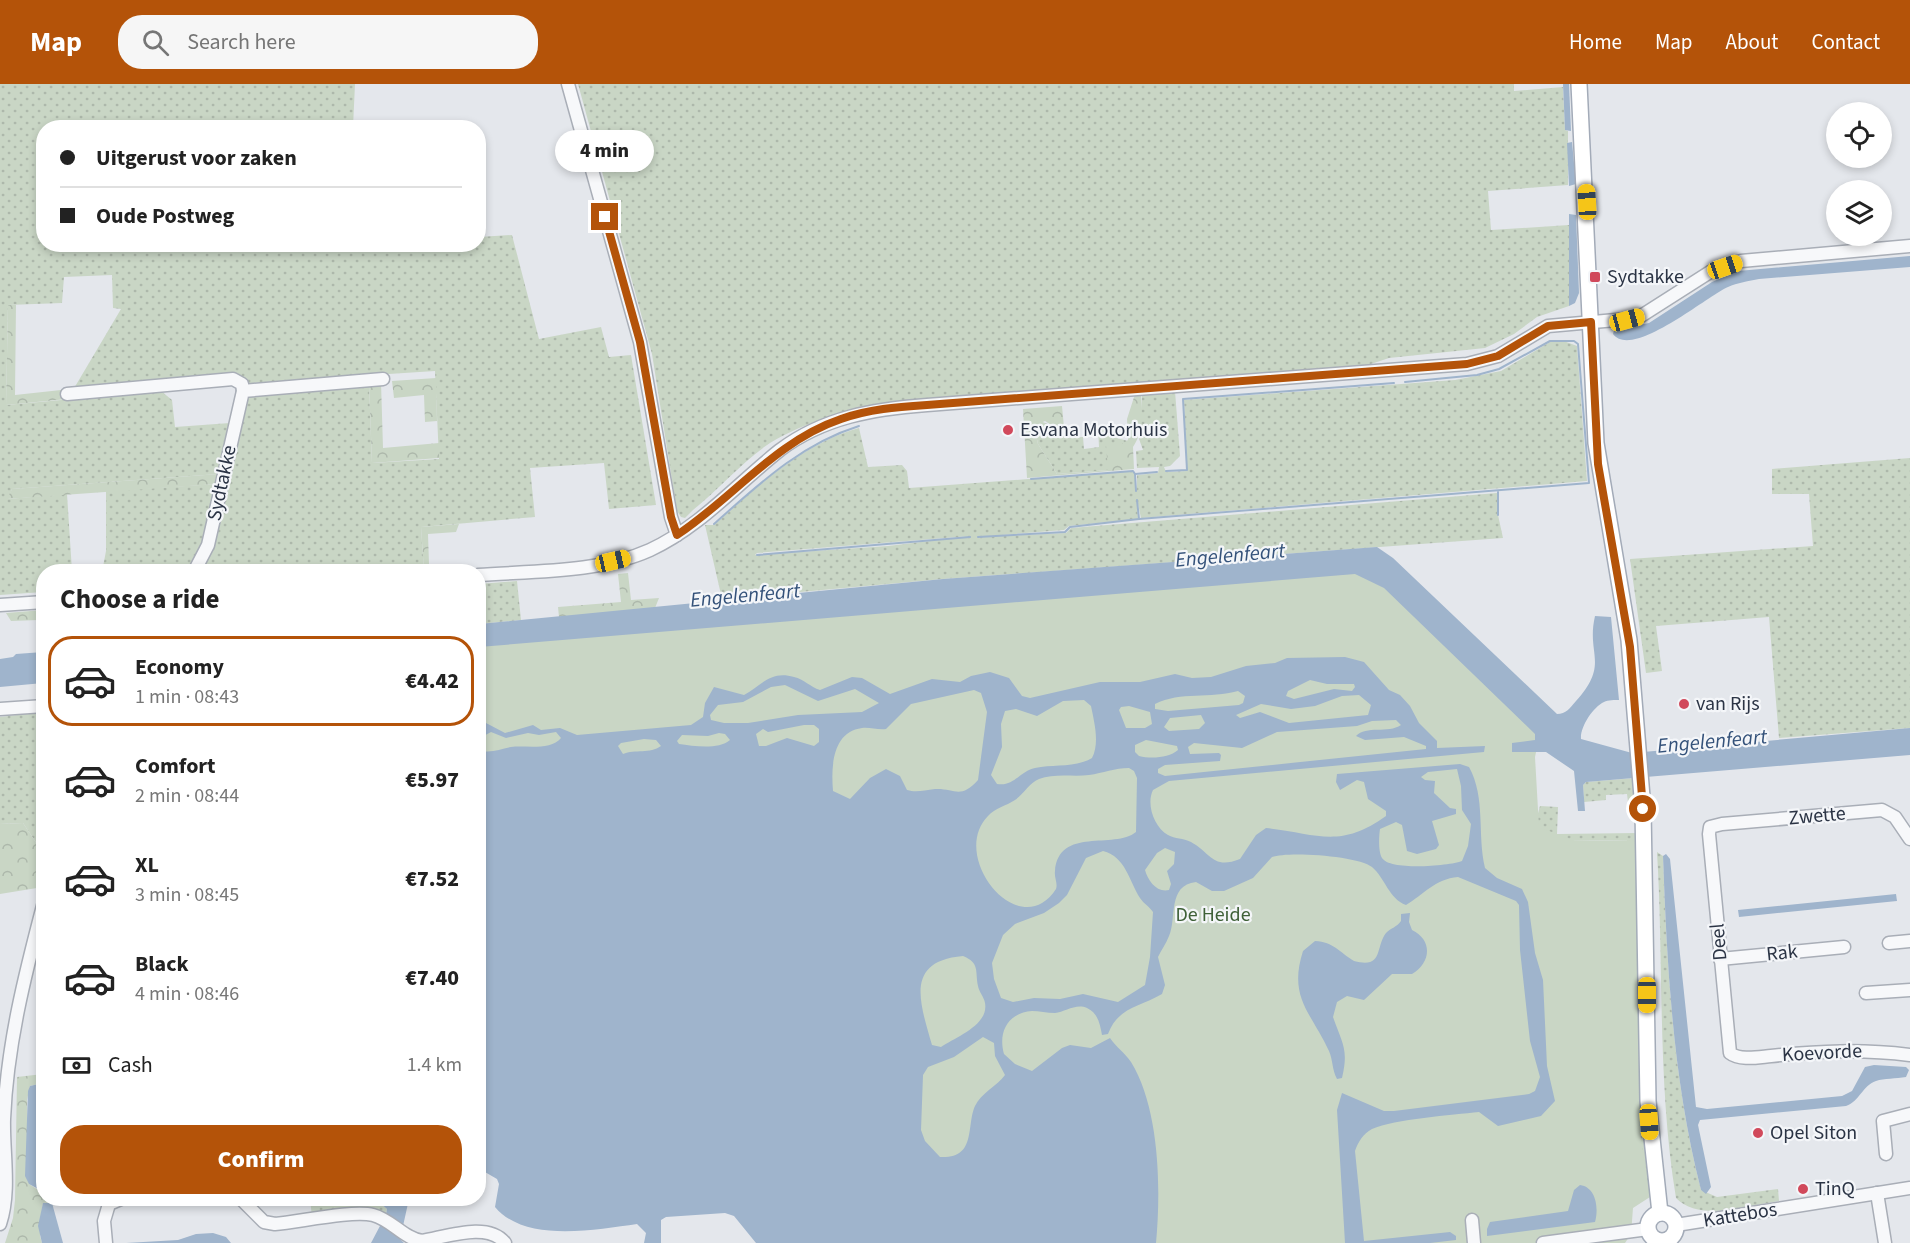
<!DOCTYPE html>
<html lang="en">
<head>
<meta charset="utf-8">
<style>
  :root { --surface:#fff; --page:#f6f6f6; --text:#222; --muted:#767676; --line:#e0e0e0; --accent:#b45309 }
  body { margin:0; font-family:"Source Sans 3",sans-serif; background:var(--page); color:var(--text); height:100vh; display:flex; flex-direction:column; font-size:22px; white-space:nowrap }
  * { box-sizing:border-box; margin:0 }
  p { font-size:20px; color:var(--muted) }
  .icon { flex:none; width:33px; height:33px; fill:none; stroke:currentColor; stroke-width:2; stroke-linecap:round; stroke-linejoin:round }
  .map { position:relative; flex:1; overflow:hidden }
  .details { position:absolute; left:36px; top:480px; width:450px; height:642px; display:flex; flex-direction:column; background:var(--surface); border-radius:24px; box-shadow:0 3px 9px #0003 }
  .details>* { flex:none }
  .top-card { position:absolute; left:36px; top:36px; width:450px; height:132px; border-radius:24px; box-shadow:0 3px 9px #0003; display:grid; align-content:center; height:132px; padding:0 24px; background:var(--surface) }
  .buttons { position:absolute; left:1826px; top:18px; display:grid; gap:12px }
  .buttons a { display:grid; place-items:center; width:66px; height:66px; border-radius:50%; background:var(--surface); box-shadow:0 3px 9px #0003; font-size:30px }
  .end { position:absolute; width:27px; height:27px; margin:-14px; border:8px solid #b45309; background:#fff; box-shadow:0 0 0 3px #fff }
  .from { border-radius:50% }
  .bubble { position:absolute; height:42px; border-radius:21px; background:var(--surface); box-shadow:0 3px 9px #0003; font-size:20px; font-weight:800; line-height:42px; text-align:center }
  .car { position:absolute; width:18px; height:36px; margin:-18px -9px; border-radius:8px; box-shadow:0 0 4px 2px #0007; background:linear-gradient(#f5c518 24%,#345 0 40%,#f5c518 0 76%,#345 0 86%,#f5c518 0) }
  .top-card b { display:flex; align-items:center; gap:21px; height:57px; font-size:22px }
  .top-card b+b { border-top:2px solid var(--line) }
  .top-card i { width:15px; height:15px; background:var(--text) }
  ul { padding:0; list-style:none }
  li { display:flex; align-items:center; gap:18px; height:90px; margin:0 12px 9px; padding:0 12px; border:3px solid transparent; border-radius:24px }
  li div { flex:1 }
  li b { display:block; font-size:22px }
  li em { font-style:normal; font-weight:800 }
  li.current { border-color:var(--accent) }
  li>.icon { width:54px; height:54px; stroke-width:1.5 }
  h2 { padding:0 24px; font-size:27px; line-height:72px }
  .pay { display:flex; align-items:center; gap:15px; height:66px; padding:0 24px; font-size:22px }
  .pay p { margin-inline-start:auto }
  .primary-button { display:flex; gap:12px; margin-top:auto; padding:12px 24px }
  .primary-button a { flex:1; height:69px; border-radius:24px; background:var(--accent); color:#fff; font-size:24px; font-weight:800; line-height:69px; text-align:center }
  header { display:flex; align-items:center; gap:36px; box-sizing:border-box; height:84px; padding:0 30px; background:var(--accent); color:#fff }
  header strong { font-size:28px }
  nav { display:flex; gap:33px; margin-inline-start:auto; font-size:21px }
  .search { width:420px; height:54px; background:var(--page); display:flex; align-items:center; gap:15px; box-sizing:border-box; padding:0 21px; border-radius:24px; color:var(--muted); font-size:22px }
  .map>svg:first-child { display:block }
  .grass { fill:url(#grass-dots); fill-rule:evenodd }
  .forest { fill:url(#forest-crowns) }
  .park { fill:#c9d6c5 }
  .water { fill:#9fb4cc; fill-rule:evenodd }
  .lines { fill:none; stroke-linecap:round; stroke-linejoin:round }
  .stream { stroke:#9fb4cc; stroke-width:2 }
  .minor-casing { stroke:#a9aeb7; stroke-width:15 }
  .major-casing { stroke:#a3abb8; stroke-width:18 }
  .minor { stroke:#f7f8fa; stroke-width:12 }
  .major { stroke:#fff; stroke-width:15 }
  .route { stroke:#b45309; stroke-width:8 }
  .poi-dot { fill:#d1495b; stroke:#f4f6f9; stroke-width:2 }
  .labels { text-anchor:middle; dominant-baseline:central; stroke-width:4.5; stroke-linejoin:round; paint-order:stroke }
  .poi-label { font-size:20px; fill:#2b3445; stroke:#f4f6f9; text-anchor:start }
  .street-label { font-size:20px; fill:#2b3445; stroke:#f4f6f9 }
  .park-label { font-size:20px; fill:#3f6138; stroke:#f4f6f9 }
  .water-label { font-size:21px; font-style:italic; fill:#34527a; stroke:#f4f6f9 }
</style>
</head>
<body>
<header>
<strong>Map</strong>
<div class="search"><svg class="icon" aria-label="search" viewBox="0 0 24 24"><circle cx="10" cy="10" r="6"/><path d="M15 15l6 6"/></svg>Search here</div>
<nav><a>Home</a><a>Map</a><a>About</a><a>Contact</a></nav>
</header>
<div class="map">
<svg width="1910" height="1159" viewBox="0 0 1910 1159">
  <defs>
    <pattern id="grass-dots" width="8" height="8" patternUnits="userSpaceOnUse" patternTransform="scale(1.5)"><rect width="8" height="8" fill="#c9d6c5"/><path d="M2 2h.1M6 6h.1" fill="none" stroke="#adb8ab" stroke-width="1.8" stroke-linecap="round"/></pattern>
    <pattern id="forest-crowns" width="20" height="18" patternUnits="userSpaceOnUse" patternTransform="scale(1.5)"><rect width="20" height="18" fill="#c9d6c5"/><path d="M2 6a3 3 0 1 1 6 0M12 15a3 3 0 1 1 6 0" fill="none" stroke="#adb8ab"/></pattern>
  </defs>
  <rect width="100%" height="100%" fill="#e4e7ec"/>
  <!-- grass -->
  <g class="grass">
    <polygon points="0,0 355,0 353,43 44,44 44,160 346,160 347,163 478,160 479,153 512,151 539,255 601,243 609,273 631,271 656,421 609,425 604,379 530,384 535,433 421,443 424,487 201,487 247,312 369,299 372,379 439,375 435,287 252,299 247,299 241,293 73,306 121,225 113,224 112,191 64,193 62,219 8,221 6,321 161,307 172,316 175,343 230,339 219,390 12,405 8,415 67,410 72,487 44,488 43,508 0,511"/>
    <path d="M578 0H1514V7L1563 3 1565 46 1568 47V101L1488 107 1491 146 1569 141V222L1537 233 1514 250 1485 264 1389 274 1359 284 892 318C852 325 806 337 770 359 744 376 718 406 693 426L685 434 681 433 677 427 652 270Z"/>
    <path d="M1561 256 1577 262 1587 397 1141 434 1137 415 1138 435 1069 442 1064 446 977 453 1066 449 1071 444 1497 409 1498 431 1503 454 943 495 722 515 705 441H714C758 402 802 360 859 344L868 383 902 381 907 387 909 404 1120 388H1134L1137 408V391L1158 389 1159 383 1137 384 1136 367 1143 366 1139 355 1142 310 1175 307 1180 372 1170 382 1164 383 1166 388 1187 387 1184 316 1455 296 1501 287 1550 258ZM970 452 888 462 755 471 757 469Z"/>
    <polygon points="1040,337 1053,342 1051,350 1065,354 1083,353 1084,365 1099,363 1098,344 1114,344 1113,353 1128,357 1108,386 1057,390 1038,360 1034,342"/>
    <polygon points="1910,374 1910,644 1779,654 1769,533 1656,542 1662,587 1646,589 1630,475 1813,462 1809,410 1772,410 1772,385"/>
    <polygon points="217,400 204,456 190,487 102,488 106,467 106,407"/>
    <polygon points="517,497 521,536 479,540 479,500"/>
    <polygon points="43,628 43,769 23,739 0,740 0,633"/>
    <polygon points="1635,694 1638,733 1630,734 1627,710 1606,711 1606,716 1584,718 1583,701 1586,698"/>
    <polygon points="1540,722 1558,723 1557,750 1638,749 1651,1110 1644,1113 1636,1051 1627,756 1569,757 1526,749 1537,733"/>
    <path d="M1657 768 1663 772C1667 885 1673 996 1701 1106L1717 1113 1778 1105 1779 1117C1748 1121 1701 1139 1676 1114 1657 999 1664 884 1657 768Z"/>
    <path d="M310 1115C334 1128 365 1103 387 1125L386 1131 312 1133Z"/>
  </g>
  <!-- forest -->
  <g class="forest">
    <polygon points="8,221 16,221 15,311 61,306 67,315 6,321"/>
    <polygon points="436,294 437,337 425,338 424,311 394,314 392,297"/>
    <polygon points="381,298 383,364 439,359 439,374 372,379 369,299"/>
    <path d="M1135 310H1141C1141 327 1144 348 1133 363L1134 385 1027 394 1023 325 1062 322 1065 354 1051 350 1053 342 1045 337 1034 342 1038 360 1057 390 1108 386 1106 361 1122 360 1128 356 1127 335Z"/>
    <polygon points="219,390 217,400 7,415 12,405"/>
    <polygon points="459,440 456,448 428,450 429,480 434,483 457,482 455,487 424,487 421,443"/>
    <polygon points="628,489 631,516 659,514 655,524 559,533 558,523 621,518 618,490"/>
    <polygon points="43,526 43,539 39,536 11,537 6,529"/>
    <polygon points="23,739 43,769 43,803 0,810 0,740"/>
    <polygon points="43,990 43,999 30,1002 27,1016 29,1100 43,1109 44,1114 91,1115 43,1119 40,1152 42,1159 5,1159 13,1134 15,1116 17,993"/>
  </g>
  <!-- park -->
  <polygon class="park" points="1357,488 1386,502 1540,649 1535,673 1539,743 1575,757 1637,756 1639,1042 1650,1113 1633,1124 1631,1150 1625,1159 1010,1159 479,931 479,562"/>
  <!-- water -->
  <g class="water">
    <polygon points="1563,0 1569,0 1571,47 1565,46"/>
    <polygon points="1572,58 1576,100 1569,102 1567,59"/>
    <polygon points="1569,130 1576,131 1579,209 1575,219 1569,222"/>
    <path d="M1910 172V183L1759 195C1749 197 1737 199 1728 203 1707 212 1632 276 1613 250L1614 246 1649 239 1712 198 1738 187Z"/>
    <path d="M1377 463 1393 474 1557 630C1566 630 1570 624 1576 617 1610 579 1586 571 1595 532L1611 533 1619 616C1615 616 1608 616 1604 618 1593 623 1580 643 1581 655L1632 669 1910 644V671L1586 698 1583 701 1585 727H1578L1574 687 1546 668H1512V659L1535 656V650L1384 504 1355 490 479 563V540L943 495Z"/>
    <polygon points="43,568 43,599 0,603 0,575 13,573 16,570"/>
    <path d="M1345 573 1364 578 1389 606 1400 611 1410 622 1419 639 1437 657V664L1485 662 1484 668 1169 697 1153 706C1146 720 1154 743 1168 751 1175 755 1183 754 1191 758 1211 769 1213 786 1240 775L1256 751 1266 744C1316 749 1339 766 1386 732V727L1368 715 1364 698 1357 696 1340 706 1336 698 1337 690 1460 680 1469 683C1486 714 1477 750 1485 784L1497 794 1522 805 1528 818 1535 869 1543 896 1547 982 1555 1017 1541 1032 1498 1042 1479 1028C1452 1031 1395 1035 1372 1045 1363 1050 1358 1058 1355 1067L1364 1157 1450 1148 1456 1152V1156L1430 1159H1345L1337 1026 1342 1009 1384 1027H1394L1529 1010 1535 1007 1540 993 1530 957 1520 866 1519 821 1516 817 1458 793C1435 795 1423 811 1406 821 1389 815 1385 794 1372 783 1359 772 1288 767 1272 773L1253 794 1224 807H1212L1196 798C1167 801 1177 835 1169 852 1166 860 1161 866 1158 873L1165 901 1162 910C1140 923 1118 923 1108 950L1102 951C1100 940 1098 929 1087 924 1076 919 1065 928 1055 929 1047 929 1039 927 1032 927 1007 929 998 949 1004 970L1015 980 1032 987 1062 964 1070 961 1091 964 1110 954C1116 963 1125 969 1131 978 1160 1025 1161 1106 1156 1159H756L734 1132 725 1129 666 1133 661 1136V1159H644L646 1149 637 1140C594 1146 525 1159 495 1123L499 1100 497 1095 478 1084 479 666C490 670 500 665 511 663 525 661 551 667 561 654L556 648 539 651 528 649 506 654 491 648 480 654 479 640 486 639 505 649 533 641 541 646 560 644 577 651 691 641 703 633 705 619 714 603 744 611C762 601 771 586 794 593 804 595 810 603 820 606L852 593 862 594 890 610 932 595 960 598 971 592 990 588 1009 594 1022 612 1030 614 1100 598H1140L1175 590 1192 594 1211 593 1246 582 1275 579 1287 574ZM1310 596 1327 600H1354L1355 603 1352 607 1334 605 1294 615 1286 612 1288 607ZM785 601 818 617 855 605 879 619 862 628 798 631 748 639H724L711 636 710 631 718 621 743 618 771 603ZM974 606 981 609 987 628 978 696C960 716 955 704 935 705 924 706 917 709 907 706L900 692 886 685 870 694 850 715 833 707C831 683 832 648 862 644 869 643 878 646 886 645L911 620ZM1238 607 1245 612 1243 619 1239 621 1168 627 1155 625V620C1181 607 1210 615 1238 607ZM1359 611 1371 621 1368 631 1289 639 1260 628 1240 634 1236 631 1261 620 1291 625 1315 622 1342 612ZM1084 616 1091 622C1094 637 1100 659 1092 674 1075 684 1054 680 1035 684 1020 687 1014 703 997 700L991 691 1002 663 1001 640 1005 627 1016 625 1037 632 1063 617ZM1129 622 1150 628 1152 640 1145 644H1126L1119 626 1121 623ZM1201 631 1205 639 1199 645 1169 647 1164 643 1170 634ZM1396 636 1401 641C1388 650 1366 641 1356 652L1365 656 1404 653 1426 662V665L1165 692 1158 689V685L1165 681 1220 677 1221 671 1219 669 1190 670 1188 663 1194 659 1242 664 1277 648 1357 642 1372 637ZM804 641H814L819 645V658L814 662 787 654 766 662H759L756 650 763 645 768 648ZM719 649 725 650 730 656C718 666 694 662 679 660L677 657 682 651 708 652ZM644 655 656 656 661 662C650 670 635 665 623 670L618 662 621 659ZM1146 656 1177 662 1178 666C1169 674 1151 675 1139 672L1135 668V661ZM1129 684 1134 687 1137 694 1136 748C1114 766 1059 742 1055 787 1054 794 1058 799 1056 805 1020 861 948 773 988 732 995 724 1006 722 1015 716 1024 710 1029 699 1039 695 1054 689 1073 693 1089 691 1103 689 1115 684 1129 684ZM1457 685 1461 702 1462 726 1471 740 1468 762 1462 777C1449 782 1390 787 1382 774 1378 767 1379 752 1380 745L1396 738 1402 741 1407 767 1417 770 1436 765 1439 761 1432 737 1456 730V725L1450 724 1434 709 1435 697 1425 696 1421 693 1428 688ZM1165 764 1175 768 1174 780 1167 787 1171 800 1169 806C1157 809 1148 797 1145 786L1157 769ZM1103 767C1126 773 1129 797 1140 814 1144 820 1149 822 1153 828L1150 873 1145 901 1118 918 1083 910 1060 915 1034 914 1013 918 1001 914 994 895 992 879 1003 851 1015 840 1044 829 1059 819 1067 811 1086 774ZM963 872C980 879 975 887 978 902 979 908 984 913 985 919 989 941 956 953 941 963L932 961C920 919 904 877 963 872ZM983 953 994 959 995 972 1005 991C997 1002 981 1009 975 1022 966 1042 977 1075 940 1073L925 1057 921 1046 923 991 928 983 954 973Z"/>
    <path d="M1666 770 1670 775 1696 1023 1707 1025 1842 1012 1852 1007 1865 983 1874 981 1906 983 1909 986 1906 993C1896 995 1884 994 1876 997 1862 1002 1860 1017 1846 1022L1700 1036 1698 1041 1711 1103 1706 1110 1701 1106C1673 996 1667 885 1663 772Z"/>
    <polygon points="1896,810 1897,817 1739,833 1738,826"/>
    <path d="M1410 829 1409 838 1412 846C1433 856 1431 879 1412 890H1392L1364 916 1347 912 1337 918 1333 933C1342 959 1349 965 1342 994L1337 995C1332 986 1333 976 1329 967 1311 928 1288 914 1303 867L1315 857C1334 858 1339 868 1354 877 1384 885 1375 863 1386 849 1391 844 1397 843 1401 837V830Z"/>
    <polygon points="43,999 43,1012 38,1024 37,1077 43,1090 42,1107 29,1100 25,1092 28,1007 30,1002"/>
    <path d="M1580 1101C1596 1103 1599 1124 1595 1138L1487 1152V1145L1490 1138 1568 1127 1574 1106Z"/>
    <path d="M310 1115H409L403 1142 386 1131 387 1125C365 1103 334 1128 310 1115Z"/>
    <polygon points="43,1119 52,1119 63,1159 42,1159 38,1142"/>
    <polygon points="381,1140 399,1149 397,1152 404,1159 371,1159"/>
    <polygon points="213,1149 226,1153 231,1159 126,1159 178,1156 196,1150"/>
  </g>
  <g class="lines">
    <!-- stream -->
    <g class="stream">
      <polyline points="1166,387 1187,386 1183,315 1394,299"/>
      <polyline points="1135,390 1136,407"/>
      <polyline points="1031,395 1133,387 1135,390 1157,388"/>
      <polyline points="1498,408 1498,431"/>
      <polyline points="1137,416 1139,435"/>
      <path d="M714 440C759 400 801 360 859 342"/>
      <polyline points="978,453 1065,448 1070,443 1139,435 1589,399 1578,260 1574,257 1550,257 1499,285 1477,291 1405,298"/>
      <polyline points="757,471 970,453"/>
    </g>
    <defs>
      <g id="minor">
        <polyline points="568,0 640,258 671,433 677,451"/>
        <polyline points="67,310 233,295 242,300 243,307"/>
        <polyline points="194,488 208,461 243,307 383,295"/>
        <path d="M478 491C533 487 599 489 650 466 700 443 737 400 780 366 824 333 874 325 927 321L1467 280 1498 272 1548 242 1627 235 1641 232 1710 188 1741 177 1910 162"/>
        <polyline points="0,521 44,518"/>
        <polyline points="0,625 44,622"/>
        <path d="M1910 755 1895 733 1882 726 1722 740 1710 743 1709 750 1730 969C1740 977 1759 973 1771 972 1819 967 1862 965 1910 971"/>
        <polyline points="1889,859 1910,857"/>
        <polyline points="1720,875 1844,863"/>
        <polyline points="1866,909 1910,906"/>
        <polyline points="1886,1070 1883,1037 1910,1030"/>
        <polyline points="1877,1109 1885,1159"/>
        <path d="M240 1114 264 1138 275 1140C299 1138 352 1126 373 1131 392 1136 403 1154 422 1157 446 1153 488 1137 505 1159"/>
        <polyline points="1472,1136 1474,1159"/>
        <path d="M0 1140C11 1106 3 1069 4 1035 7 961 25 890 44 818"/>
        <polyline points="1676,1141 1910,1104"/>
        <polyline points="106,1159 104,1137 109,1120 123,1114"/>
        <polyline points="1543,1159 1648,1145"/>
      </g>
      <g id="major">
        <polyline points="1579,0 1596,359 1629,556 1643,725 1648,1017 1660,1129"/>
        <circle cx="1662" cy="1143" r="14"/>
      </g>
    </defs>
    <!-- minor casing -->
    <use href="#minor" class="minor-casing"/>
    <!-- major casing -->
    <use href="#major" class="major-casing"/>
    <!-- minor -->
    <use href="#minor" class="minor"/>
    <!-- major -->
    <use href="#major" class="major"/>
  </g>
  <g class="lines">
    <!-- route -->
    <path class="route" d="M605 133 640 258 671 433 677 451C733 414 776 357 841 335 869 325 897 323 927 321L1467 280 1498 272 1548 242 1591 238 1598 380 1630 563 1643 725"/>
  </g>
  <!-- markers -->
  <g class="poi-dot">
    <rect x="1589" y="187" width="12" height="12" rx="3"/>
    <circle cx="1008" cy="346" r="6"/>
    <circle cx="1684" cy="620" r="6"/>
    <circle cx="1758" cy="1049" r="6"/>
    <circle cx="1803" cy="1105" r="6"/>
  </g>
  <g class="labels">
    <!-- poi labels -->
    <g class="poi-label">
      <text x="1607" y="193">Sydtakke</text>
      <text x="1020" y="346">Esvana Motorhuis</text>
      <text x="1696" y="620">van Rijs</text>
      <text x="1770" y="1049">Opel Siton</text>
      <text x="1815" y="1105">TinQ</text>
    </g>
    <!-- street labels -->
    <g class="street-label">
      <text transform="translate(222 399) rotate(-78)">Sydtakke</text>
      <text transform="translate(1817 732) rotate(-5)">Zwette</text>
      <text transform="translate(1719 858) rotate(-95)">Deel</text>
      <text transform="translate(1782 869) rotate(-6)">Rak</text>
      <text transform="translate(1822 969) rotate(-3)">Koevorde</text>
      <text transform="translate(1740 1131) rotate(-9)">Kattebos</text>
    </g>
    <!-- park labels -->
    <g class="park-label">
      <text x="1213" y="831">De Heide</text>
    </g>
    <!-- water labels -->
    <g class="water-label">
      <text transform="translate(1230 471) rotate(-5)">Engelenfeart</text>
      <text transform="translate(745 511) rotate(-5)">Engelenfeart</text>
      <text transform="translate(1712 657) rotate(-5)">Engelenfeart</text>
    </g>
  </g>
</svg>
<div class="buttons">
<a><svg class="icon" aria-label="locate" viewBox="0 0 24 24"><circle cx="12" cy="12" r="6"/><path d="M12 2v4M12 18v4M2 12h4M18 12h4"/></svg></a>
<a><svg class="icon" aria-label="layers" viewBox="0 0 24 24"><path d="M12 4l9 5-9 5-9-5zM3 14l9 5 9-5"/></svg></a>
</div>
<i class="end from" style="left:1643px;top:725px"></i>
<i class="end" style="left:605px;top:133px"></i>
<div class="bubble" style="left:555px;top:46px;width:99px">4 min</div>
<i class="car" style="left:1587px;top:118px;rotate:357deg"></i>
<i class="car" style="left:1725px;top:183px;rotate:71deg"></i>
<i class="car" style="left:1627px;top:236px;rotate:75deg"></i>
<i class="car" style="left:613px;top:477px;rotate:77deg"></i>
<i class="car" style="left:1647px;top:911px;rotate:180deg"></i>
<i class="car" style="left:1649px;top:1038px;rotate:176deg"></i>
<div class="top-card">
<b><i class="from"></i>Uitgerust voor zaken</b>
<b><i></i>Oude Postweg</b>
</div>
<section class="details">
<h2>Choose a ride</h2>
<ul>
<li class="current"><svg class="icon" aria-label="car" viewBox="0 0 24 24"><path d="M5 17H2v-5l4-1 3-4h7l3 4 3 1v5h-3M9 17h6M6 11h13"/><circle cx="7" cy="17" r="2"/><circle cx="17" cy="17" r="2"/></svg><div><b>Economy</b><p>1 min · 08:43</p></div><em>€4.42</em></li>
<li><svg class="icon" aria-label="car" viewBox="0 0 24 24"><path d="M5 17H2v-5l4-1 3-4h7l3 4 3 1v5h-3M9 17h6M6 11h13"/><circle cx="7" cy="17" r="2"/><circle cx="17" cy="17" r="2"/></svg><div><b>Comfort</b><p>2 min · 08:44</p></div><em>€5.97</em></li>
<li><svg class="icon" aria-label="car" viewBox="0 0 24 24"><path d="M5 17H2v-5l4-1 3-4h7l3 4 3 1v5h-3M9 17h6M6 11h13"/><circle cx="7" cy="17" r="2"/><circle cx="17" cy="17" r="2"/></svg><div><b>XL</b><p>3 min · 08:45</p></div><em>€7.52</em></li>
<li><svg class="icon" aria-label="car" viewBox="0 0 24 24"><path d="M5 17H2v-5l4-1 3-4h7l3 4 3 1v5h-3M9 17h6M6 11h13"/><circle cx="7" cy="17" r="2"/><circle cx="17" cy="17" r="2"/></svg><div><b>Black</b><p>4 min · 08:46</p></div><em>€7.40</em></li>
</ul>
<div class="pay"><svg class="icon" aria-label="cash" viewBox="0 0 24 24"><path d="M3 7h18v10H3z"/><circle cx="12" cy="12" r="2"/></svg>Cash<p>1.4 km</p></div>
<div class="primary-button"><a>Confirm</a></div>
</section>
</div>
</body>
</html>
